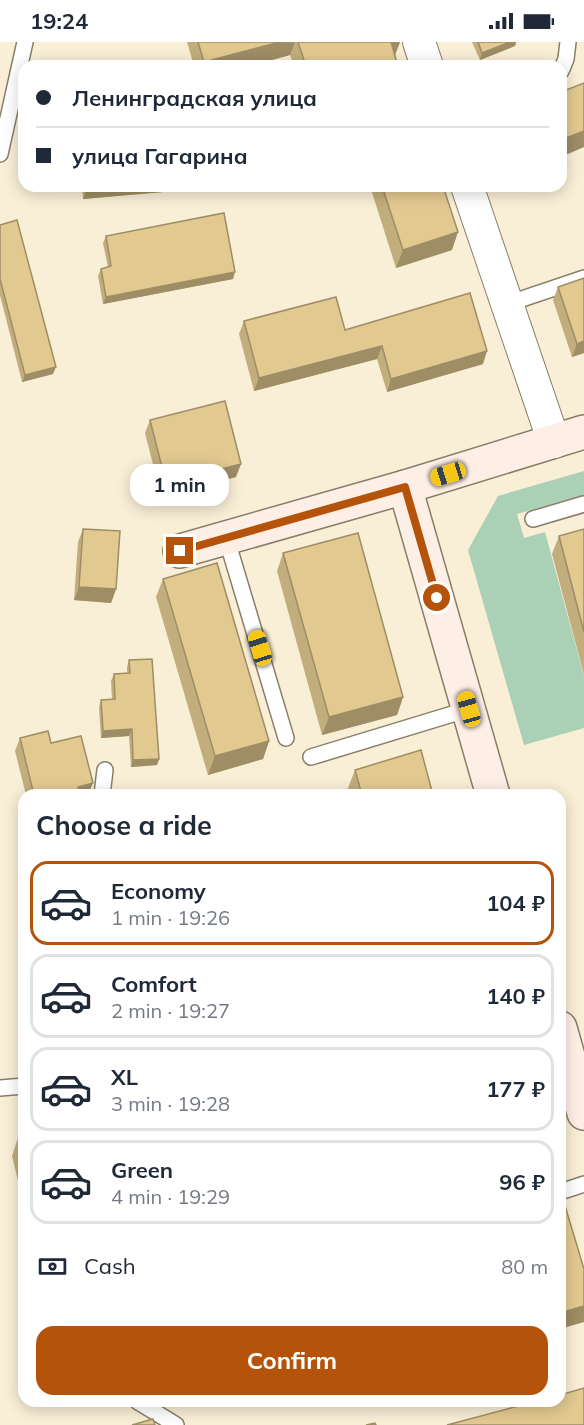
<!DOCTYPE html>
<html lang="en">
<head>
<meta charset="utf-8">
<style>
  :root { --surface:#fff; --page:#f2f2f3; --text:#1f2937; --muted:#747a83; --line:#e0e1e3; --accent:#b45309 }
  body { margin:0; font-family:Mulish,sans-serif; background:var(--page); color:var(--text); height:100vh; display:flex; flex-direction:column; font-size:22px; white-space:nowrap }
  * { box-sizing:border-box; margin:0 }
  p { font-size:20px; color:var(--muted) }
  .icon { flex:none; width:33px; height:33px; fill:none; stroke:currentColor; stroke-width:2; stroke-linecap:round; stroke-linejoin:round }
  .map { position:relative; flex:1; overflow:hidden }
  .panel { position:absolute; left:18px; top:747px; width:548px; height:618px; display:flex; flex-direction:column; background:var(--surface); border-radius:18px; box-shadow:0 3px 15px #0003 }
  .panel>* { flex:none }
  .hud { position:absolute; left:18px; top:18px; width:549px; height:132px; border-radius:18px; box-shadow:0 3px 15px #0003; display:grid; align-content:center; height:132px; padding:0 18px; background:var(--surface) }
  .end { position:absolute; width:27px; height:27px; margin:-14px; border:8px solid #b45309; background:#fff; box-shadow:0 0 0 3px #fff }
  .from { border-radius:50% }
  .bubble { position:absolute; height:42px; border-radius:18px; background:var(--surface); box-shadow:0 3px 15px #0003; font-size:20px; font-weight:700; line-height:42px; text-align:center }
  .car { position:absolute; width:18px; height:36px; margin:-18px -9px; border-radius:8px; box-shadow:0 0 4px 2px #0007; background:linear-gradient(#f5c518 24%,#345 0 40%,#f5c518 0 76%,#345 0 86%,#f5c518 0) }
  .hud b { display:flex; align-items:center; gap:21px; height:57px; font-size:22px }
  .hud b+b { border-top:2px solid var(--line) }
  .hud i { width:15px; height:15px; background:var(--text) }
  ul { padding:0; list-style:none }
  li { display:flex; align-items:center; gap:18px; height:84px; margin:0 12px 9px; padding:0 6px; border:3px solid var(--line); border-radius:18px }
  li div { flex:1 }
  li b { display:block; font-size:22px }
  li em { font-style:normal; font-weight:700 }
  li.active { border-color:var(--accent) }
  li>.icon { width:54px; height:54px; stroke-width:1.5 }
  h2 { padding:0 18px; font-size:27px; line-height:72px }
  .pay { display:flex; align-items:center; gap:15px; height:66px; padding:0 18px; font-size:22px }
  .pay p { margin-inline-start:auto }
  .button { display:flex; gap:12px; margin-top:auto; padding:12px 18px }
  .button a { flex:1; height:69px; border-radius:18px; background:var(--accent); color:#fff; font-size:24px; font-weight:700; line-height:69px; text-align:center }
  .status { display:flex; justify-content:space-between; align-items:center; height:42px; padding:0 30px; background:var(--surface); direction:ltr }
  .status svg { height:16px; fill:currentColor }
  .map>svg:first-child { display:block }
  .green { fill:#aad0b6 }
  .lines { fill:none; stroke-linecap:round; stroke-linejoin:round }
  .lane-casing { stroke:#887e68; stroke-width:18 }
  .street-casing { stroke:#887e68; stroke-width:34 }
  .secondary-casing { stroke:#887e68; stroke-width:36 }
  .lane { stroke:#fff; stroke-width:15 }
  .street { stroke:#fff; stroke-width:32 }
  .secondary { stroke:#feefe6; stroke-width:33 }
  .wall { fill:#c2ad7c }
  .shaded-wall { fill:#9e8d65 }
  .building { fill:#e2c990; stroke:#9e8d65; stroke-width:1.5 }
  .route { stroke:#b45309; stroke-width:8 }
</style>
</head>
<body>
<div class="status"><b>19:24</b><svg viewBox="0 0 49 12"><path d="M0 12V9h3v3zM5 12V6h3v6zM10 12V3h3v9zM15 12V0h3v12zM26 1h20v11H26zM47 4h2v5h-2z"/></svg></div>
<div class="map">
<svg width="584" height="1383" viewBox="0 0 584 1383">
  <rect width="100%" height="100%" fill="#f9eed6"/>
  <!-- green -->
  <polygon class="green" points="584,429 584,453 517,472 524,496 545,490 584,634 584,686 524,703 468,508 498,454"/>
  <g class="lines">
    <defs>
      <g id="lane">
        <polyline points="561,29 566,17 568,0"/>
        <polyline points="0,112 25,0"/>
        <polyline points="507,262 584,236"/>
        <polyline points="533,477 584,462"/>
        <polyline points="226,495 286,696"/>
        <polyline points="311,715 469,667"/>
        <polyline points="102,753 105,728"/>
        <polyline points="0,1046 24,1044"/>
        <polyline points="560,1150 584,1142"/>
        <polyline points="137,1359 176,1383"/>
      </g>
      <g id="street">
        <polyline points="419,0 427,24"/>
        <polyline points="467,144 554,400"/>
      </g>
      <g id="secondary">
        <polyline points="405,445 493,753"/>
        <polyline points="180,509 405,445 584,390"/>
        <polyline points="560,986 584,1071"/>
      </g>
    </defs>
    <!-- lane casing -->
    <use href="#lane" class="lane-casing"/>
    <!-- street casing -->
    <use href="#street" class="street-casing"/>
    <!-- secondary casing -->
    <use href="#secondary" class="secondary-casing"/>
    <!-- lane -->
    <use href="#lane" class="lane"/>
    <!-- street -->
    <use href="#street" class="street"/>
    <!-- secondary -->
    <use href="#secondary" class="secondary"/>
  </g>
  <!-- wall -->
  <g class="wall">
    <polygon points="187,0 400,0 395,13 398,24 294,24 290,13 249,24 194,24"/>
    <polygon points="472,0 516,0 515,4 480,18"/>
    <polygon points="82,144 220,144 220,145 83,157"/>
    <polygon points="370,144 443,144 452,208 396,226"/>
    <polygon points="0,183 53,332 22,340 0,253"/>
    <polygon points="106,194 233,237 103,262 98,234 101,227 108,225 103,201"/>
    <polygon points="584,236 584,311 572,315 553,258 558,245"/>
    <polygon points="244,279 345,288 483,322 387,350 377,317 254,349 239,292"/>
    <polygon points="150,378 236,435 161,454 145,391"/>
    <polygon points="83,487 116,547 111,561 74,558 78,500"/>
    <polygon points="584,487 584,633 552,512 559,494"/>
    <polygon points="283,511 403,655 397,673 322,693 277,529"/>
    <polygon points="163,537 269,699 263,717 208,733 156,555"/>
    <polygon points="129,618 159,717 157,723 131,725 129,694 101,696 99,665 101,658 112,658 111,639 114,632 127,631 127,625"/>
    <polygon points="20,696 51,701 88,753 26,753 15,709"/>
    <polygon points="355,728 433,753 350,753 348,746"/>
    <polygon points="24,1092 24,1164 12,1114 19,1093"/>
  </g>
  <!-- shaded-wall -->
  <g class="shaded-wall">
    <polygon points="280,0 295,0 290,13 249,24 203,24 204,20"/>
    <polygon points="391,0 400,0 395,13"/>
    <polygon points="510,0 516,0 515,4 480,18 482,11"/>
    <polygon points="584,89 584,105 561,115 561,98"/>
    <polygon points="564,118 561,128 561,120"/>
    <polygon points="88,144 220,144 220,145 83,157"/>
    <polygon points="531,144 542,144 529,149"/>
    <polygon points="458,190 452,208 396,226 403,208"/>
    <polygon points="235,230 233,237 103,262 106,255"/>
    <polygon points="584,299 584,311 572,315 577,302"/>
    <polygon points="382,304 377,317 254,349 259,336"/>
    <polygon points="487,309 483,322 387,350 391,337"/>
    <polygon points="56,325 53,332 22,340 25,333"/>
    <polygon points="241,422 236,435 161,454 166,441"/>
    <polygon points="79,545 116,547 111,561 74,558"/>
    <polygon points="403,655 397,673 322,693 329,675"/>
    <polygon points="132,687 129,694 101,696 103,689"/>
    <polygon points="269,699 263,717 208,733 215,714"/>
    <polygon points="159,717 157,723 131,725 133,718"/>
    <polygon points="93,741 88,753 75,753 78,745"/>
    <polygon points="584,1264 584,1280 560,1287 560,1271"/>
  </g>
  <!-- building -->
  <g class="building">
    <polygon points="198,0 280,0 204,20"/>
    <polygon points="298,0 391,0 398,24 326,24 326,21 316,24 306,24"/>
    <polygon points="478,0 510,0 482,11"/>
    <polygon points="584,41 584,89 561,98 561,50"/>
    <polygon points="561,110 564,118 561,120"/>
    <polygon points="382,144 443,144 458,190 403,208"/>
    <polygon points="224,171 235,230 106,255 101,227 111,224 106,194"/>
    <polygon points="17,178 56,325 25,333 0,237 0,183"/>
    <polygon points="584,236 584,299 577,302 558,245"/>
    <polygon points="470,251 487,309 391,337 382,304 259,336 244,279 336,255 345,288"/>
    <polygon points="225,359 241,422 166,441 150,378"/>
    <polygon points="83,487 120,489 116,547 79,545"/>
    <polygon points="584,487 584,590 559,494"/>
    <polygon points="358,491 403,655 329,675 283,511"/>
    <polygon points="217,521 269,699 215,714 163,537"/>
    <polygon points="152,617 159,717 133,718 132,687 103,689 101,658 115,657 114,632 130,631 129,618"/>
    <polygon points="48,689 51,701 81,694 93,741 78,745 80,753 34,753 20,696"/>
    <polygon points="421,708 433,753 362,753 355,728"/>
    <polygon points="24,1092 24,1112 19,1093"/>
    <polygon points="560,1147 584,1227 584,1264 560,1271"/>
    <polygon points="584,1346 584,1383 447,1383 537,1359 560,1359 560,1353"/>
    <polygon points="153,1377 155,1383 132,1383"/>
    <polygon points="375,1381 376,1383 366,1383"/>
  </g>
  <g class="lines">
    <!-- route -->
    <polyline class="route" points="180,509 405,445 437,556"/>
  </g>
</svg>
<i class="end from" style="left:437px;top:556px"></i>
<i class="end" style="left:180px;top:509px"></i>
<div class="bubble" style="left:130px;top:422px;width:99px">1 min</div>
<i class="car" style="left:448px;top:432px;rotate:253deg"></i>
<i class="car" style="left:260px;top:606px;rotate:343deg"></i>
<i class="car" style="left:469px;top:667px;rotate:344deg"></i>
<div class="hud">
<b><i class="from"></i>Ленинградская улица</b>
<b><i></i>улица Гагарина</b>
</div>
<section class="panel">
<h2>Choose a ride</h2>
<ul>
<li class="active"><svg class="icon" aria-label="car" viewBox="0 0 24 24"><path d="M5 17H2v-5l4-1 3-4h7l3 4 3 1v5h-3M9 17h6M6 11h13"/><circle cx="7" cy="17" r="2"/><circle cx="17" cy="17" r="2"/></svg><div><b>Economy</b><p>1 min · 19:26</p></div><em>104 ₽</em></li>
<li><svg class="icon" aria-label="car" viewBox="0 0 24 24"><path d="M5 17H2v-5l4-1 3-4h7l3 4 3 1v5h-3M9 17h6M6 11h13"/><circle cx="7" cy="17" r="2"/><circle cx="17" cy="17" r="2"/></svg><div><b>Comfort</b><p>2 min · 19:27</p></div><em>140 ₽</em></li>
<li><svg class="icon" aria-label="car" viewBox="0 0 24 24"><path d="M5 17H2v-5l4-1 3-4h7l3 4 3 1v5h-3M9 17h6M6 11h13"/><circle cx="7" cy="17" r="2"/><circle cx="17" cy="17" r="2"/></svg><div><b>XL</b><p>3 min · 19:28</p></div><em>177 ₽</em></li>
<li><svg class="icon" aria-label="car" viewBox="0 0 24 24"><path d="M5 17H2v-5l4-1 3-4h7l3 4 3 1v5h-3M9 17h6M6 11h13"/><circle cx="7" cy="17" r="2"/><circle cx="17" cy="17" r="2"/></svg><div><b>Green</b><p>4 min · 19:29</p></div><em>96 ₽</em></li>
</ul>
<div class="pay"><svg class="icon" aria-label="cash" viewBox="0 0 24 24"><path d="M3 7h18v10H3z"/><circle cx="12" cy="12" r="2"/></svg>Cash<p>80 m</p></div>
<div class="button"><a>Confirm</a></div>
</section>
</div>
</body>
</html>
